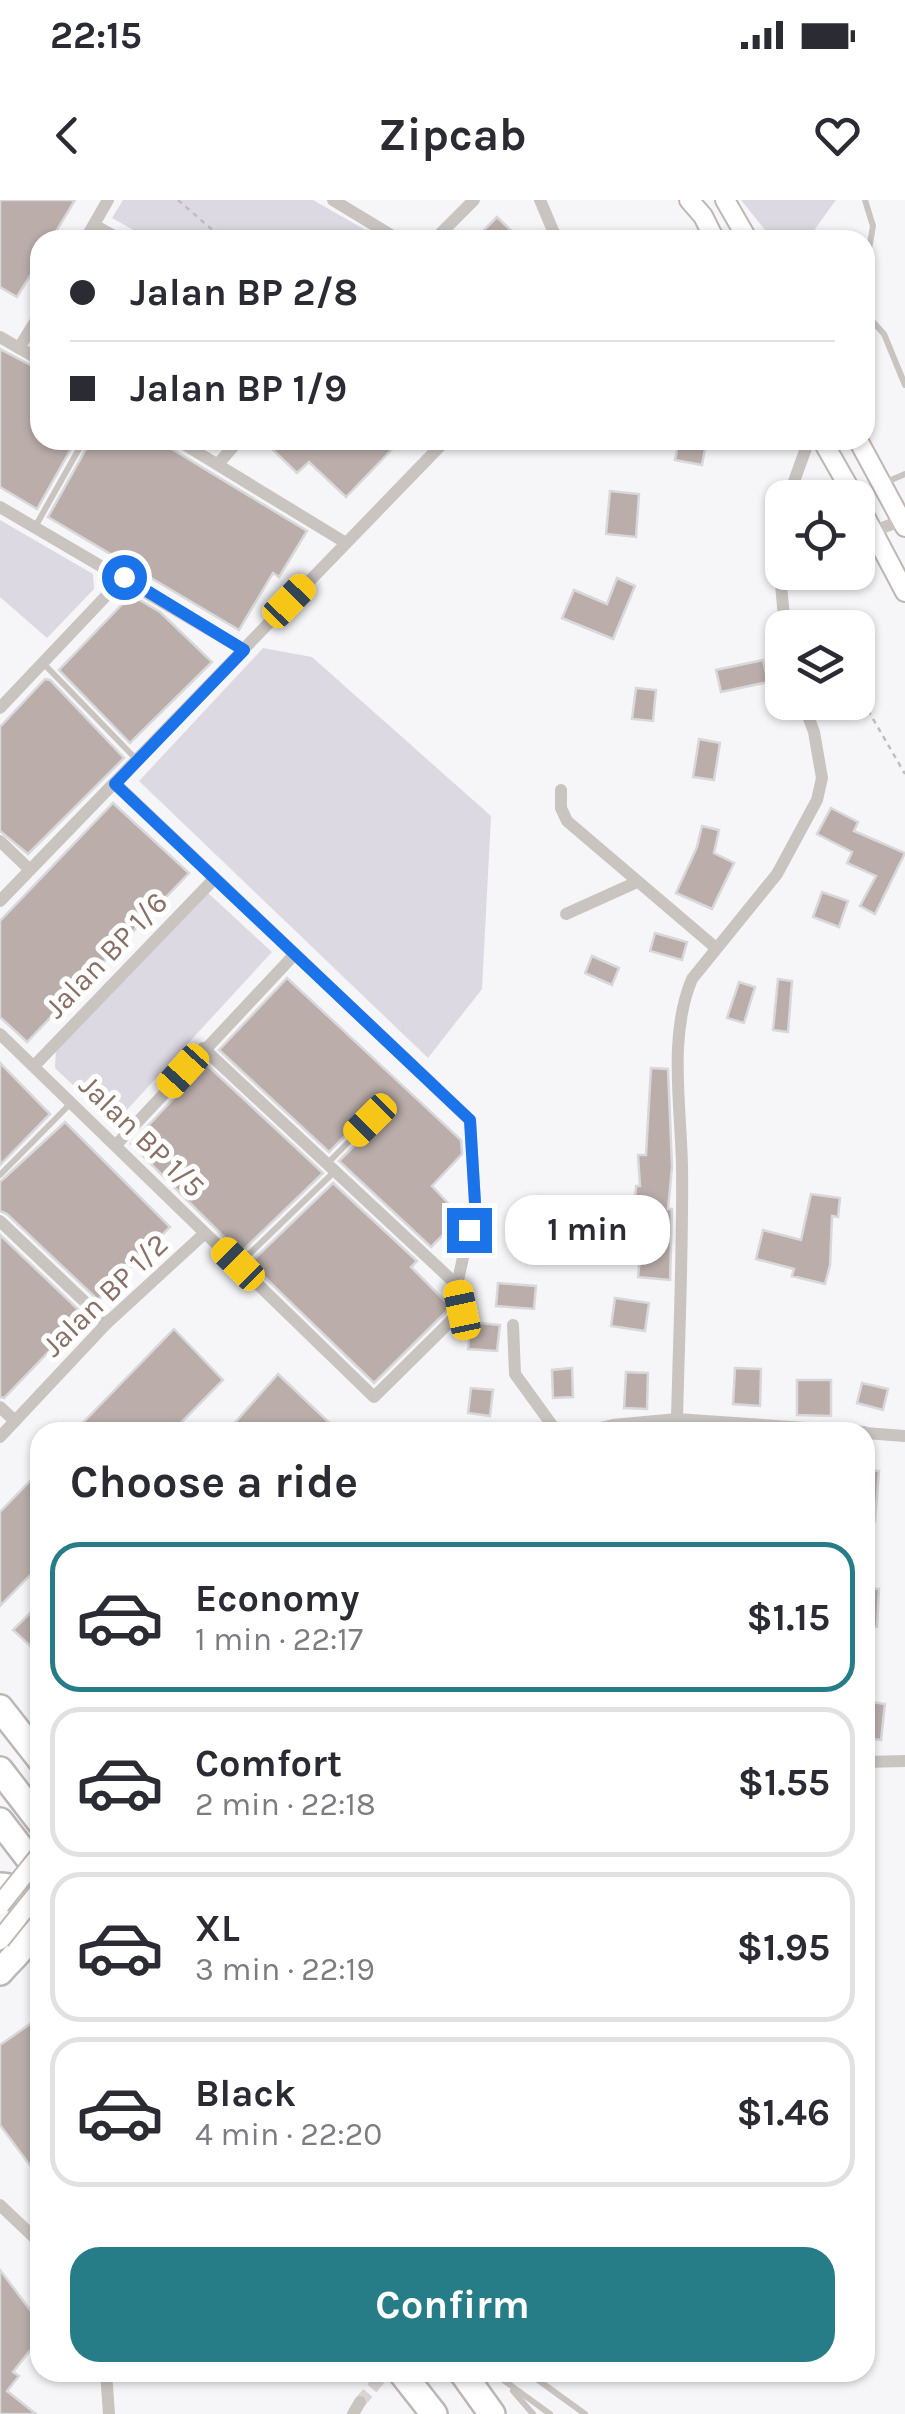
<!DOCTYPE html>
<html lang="en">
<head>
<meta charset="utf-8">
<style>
  :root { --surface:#fff; --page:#f7f7f7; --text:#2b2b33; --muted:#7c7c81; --line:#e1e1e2; --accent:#267c87 }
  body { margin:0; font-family:Karla,sans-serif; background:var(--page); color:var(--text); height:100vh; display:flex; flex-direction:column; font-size:38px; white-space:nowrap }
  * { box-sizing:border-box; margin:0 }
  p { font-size:32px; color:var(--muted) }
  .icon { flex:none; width:55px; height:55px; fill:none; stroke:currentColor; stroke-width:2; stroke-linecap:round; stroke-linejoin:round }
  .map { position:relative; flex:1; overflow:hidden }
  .drawer { position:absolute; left:30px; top:1222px; width:845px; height:960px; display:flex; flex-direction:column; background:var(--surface); border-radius:30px; box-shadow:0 2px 8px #0004 }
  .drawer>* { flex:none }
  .banner { position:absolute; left:30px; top:30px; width:845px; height:220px; border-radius:30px; box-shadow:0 2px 8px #0004; display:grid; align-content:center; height:220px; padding:0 40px; background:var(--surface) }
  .controls { position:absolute; left:765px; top:280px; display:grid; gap:20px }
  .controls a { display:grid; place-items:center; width:110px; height:110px; border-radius:20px; background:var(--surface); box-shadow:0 2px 8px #0004; font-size:50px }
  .end { position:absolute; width:45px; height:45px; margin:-22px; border:12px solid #1a73e8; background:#fff; box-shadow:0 0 0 5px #fff }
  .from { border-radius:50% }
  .bubble { position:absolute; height:70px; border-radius:30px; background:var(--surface); box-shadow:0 2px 8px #0004; font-size:32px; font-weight:700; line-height:70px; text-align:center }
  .car { position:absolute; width:30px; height:60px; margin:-30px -15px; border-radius:12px; box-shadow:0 0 8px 2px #0007; background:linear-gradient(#f5c518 24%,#345 0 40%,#f5c518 0 76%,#345 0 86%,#f5c518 0) }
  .banner b { display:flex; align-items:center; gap:35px; height:95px; font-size:38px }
  .banner b+b { border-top:2px solid var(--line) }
  .banner i { width:25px; height:25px; background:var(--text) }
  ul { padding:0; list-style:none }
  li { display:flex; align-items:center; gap:30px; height:150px; margin:0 20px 15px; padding:0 20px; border:5px solid var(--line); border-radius:30px }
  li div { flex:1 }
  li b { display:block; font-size:38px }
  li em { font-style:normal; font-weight:700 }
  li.active { border-color:var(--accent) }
  li>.icon { width:90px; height:90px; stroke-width:1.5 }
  h2 { padding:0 40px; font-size:45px; line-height:120px }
  .cta { display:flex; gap:20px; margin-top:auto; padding:20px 40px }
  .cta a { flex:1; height:115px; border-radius:30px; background:var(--accent); color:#fff; font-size:40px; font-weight:700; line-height:115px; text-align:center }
  .status { display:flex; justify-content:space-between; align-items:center; height:70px; padding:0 50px; background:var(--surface); direction:ltr }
  .status svg { height:28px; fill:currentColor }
  header { display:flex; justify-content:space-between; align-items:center; height:130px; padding:0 40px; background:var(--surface); font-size:45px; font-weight:700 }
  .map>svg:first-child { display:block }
  .green { fill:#ddd9e3 }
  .building { fill:#baadaa; stroke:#d8d8da; stroke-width:2.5 }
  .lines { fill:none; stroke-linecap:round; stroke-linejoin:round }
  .street-tunnel { stroke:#dbd4d4; stroke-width:12; stroke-dasharray:12 6; stroke-linecap:butt }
  .secondary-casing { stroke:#bfb7b3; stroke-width:22 }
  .highway-casing { stroke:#bdb7b4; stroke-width:30 }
  .path { stroke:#c2bdbb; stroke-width:2.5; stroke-dasharray:5 5; stroke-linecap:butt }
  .lane { stroke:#cac4c1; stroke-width:6 }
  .street { stroke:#cac4c1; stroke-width:12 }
  .secondary { stroke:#fff; stroke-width:18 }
  .highway { stroke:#fff; stroke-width:25 }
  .secondary-bridge-casing { stroke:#bfb7b3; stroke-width:22; stroke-linecap:butt }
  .secondary-bridge { stroke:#fff; stroke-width:18 }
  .route { stroke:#1a73e8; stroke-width:12 }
  .labels { text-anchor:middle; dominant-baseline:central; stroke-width:10; stroke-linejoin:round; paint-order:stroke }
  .street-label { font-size:30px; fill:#897066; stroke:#fff }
</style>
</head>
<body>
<div class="status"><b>22:15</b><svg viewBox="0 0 49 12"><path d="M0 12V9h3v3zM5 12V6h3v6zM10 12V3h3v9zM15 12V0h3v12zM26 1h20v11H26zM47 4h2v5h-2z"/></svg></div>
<header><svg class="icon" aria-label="back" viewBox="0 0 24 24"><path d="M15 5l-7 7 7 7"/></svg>Zipcab<svg class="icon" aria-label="heart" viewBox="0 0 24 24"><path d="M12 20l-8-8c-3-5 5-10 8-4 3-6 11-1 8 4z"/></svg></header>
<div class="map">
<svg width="905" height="2214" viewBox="0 0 905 2214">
  <rect width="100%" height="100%" fill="#f6f6f9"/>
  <!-- green -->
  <g class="green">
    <polygon points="123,0 313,0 383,40 151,40 112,18"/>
    <polygon points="741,0 836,0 807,40 773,40"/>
    <polygon points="0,320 93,374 94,389 47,438 0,397"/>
    <polygon points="263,448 312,457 491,616 482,789 428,858 139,581"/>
    <polygon points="207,692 272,752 114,924 55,868 56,848"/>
  </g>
  <!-- building -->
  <g class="building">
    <polygon points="0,0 75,0 51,40 40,40 40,60 17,97 0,87"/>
    <polygon points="497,17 521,40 474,40"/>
    <polygon points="0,149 40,170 40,240 76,240 37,309 0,287"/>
    <polygon points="91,240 157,240 307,331 279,377 273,373 239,430 48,317"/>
    <polygon points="279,240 401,240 346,297 309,262 297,273 271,248"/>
    <polygon points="679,240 706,243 702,265 675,260"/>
    <polygon points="610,291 639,294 636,337 606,334"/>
    <polygon points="617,378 635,386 613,439 562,418 574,390 607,404"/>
    <polygon points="131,395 160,412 212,462 130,543 59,470"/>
    <polygon points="763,460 768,482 721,492 716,470"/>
    <polygon points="45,479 50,480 124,558 28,654 0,631 0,527"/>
    <polygon points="636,488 656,490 653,521 632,519"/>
    <polygon points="699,539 720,543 714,580 693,577"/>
    <polygon points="113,603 189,673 27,842 0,817 0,721"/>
    <polygon points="831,608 858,622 854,631 905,653 875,714 860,706 876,676 847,663 852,652 817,634"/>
    <polygon points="702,626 719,630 714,653 734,663 712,709 676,693 697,647"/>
    <polygon points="822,692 848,701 839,727 813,717"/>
    <polygon points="655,733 687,742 682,760 650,751"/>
    <polygon points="592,756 619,768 612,785 585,773"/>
    <polygon points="287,778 461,940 462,954 432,986 461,1017 431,1047 339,961 375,925 374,914 365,915 329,952 219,850"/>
    <polygon points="778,779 792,781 788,832 773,830"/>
    <polygon points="739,782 755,787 744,823 727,818"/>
    <polygon points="0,863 50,914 0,965"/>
    <polygon points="206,864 323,973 240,1053 131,944"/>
    <polygon points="651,868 668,869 672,967 668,1009 672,1009 670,1080 638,1077 646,1000 635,1000 636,986 640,986 638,955 646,955"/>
    <polygon points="65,922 170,1027 98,1100 7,1014 0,1011 0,982"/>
    <polygon points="333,983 417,1061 411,1067 451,1107 374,1183 250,1063"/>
    <polygon points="811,994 840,998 838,1017 832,1016 830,1065 825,1084 792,1076 794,1069 756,1059 763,1030 801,1040"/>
    <polygon points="0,1035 84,1115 4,1198 0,1197"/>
    <polygon points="498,1083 536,1086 534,1109 496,1106"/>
    <polygon points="615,1098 649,1103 645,1131 611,1126"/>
    <polygon points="470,1122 500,1125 497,1151 468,1149"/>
    <polygon points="174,1129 223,1180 172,1232 74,1232"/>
    <polygon points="572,1168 573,1197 553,1198 552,1170"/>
    <polygon points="735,1168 761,1169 760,1206 733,1204"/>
    <polygon points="626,1172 648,1173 647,1209 624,1208"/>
    <polygon points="278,1174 339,1232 241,1232 233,1225"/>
    <polygon points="797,1180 831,1180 831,1216 797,1215"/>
    <polygon points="862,1183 888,1189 883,1210 857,1203"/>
    <polygon points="471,1188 493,1190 490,1216 468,1213"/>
    <polygon points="865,1269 879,1271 875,1321 865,1321"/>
    <polygon points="33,1278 40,1285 40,1365 0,1406 0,1312"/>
    <polygon points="865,1388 879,1389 877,1427 865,1426"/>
    <polygon points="40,1403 40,1455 13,1430"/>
    <polygon points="865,1501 885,1504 881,1540 865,1538"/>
    <polygon points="40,1817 40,1979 0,1925 0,1845"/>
    <polygon points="0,2070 40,2123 40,2138 13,2172 19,2176 7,2191 36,2214 0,2214"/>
  </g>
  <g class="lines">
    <!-- street-tunnel -->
    <polyline class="street-tunnel" points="360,2202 386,2172"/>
    <defs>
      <g id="secondary">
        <polyline points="689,0 703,16 715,40"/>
        <polyline points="725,0 748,40"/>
        <polyline points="822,240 855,298"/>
        <polyline points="858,240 905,327"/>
        <polyline points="858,303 905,392"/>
      </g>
      <g id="highway">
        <polyline points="0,1508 40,1559"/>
        <polyline points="0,1570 40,1622"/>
        <polyline points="0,1621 40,1673"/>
        <path d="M0 1686C12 1686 20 1690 29 1698 54 1725 16 1753 0 1772"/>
        <polyline points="401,2172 434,2214"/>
        <polyline points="462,2172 492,2214"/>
      </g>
    </defs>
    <!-- secondary casing -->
    <use href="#secondary" class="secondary-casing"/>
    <!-- highway casing -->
    <use href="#highway" class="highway-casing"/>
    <!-- path -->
    <g class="path">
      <polyline points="178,0 224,40"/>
      <polyline points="858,493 905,574"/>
    </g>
    <!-- lane -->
    <g class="lane">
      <polyline points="865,0 873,26 865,72"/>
      <polyline points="865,113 884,134 905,185"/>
      <polyline points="884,283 905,274"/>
      <polyline points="35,327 84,240"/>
      <polyline points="44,464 136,559"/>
      <polyline points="327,964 370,920"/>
      <polyline points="0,975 71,903"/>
      <polyline points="239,1064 334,972"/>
      <polyline points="527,2172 585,2214"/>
      <polyline points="502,2179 550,2214"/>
      <polyline points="513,2191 533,2214"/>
    </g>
    <!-- street -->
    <g class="street">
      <polyline points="333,0 399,40"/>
      <polyline points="540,0 557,40"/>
      <polyline points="94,25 121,40"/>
      <polyline points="85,40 108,0"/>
      <polyline points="434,40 474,0"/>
      <polyline points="0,137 40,160"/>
      <polyline points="19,148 40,114"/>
      <polyline points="177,240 346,343"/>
      <polyline points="218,264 239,240"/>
      <polyline points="788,298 809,240"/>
      <polyline points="0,307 244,450"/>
      <polyline points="782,322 779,363 785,428"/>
      <polyline points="874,331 905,319"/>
      <polyline points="0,508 124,377"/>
      <polyline points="561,590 561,608 567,621 716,748"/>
      <polyline points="0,641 29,669"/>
      <polyline points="0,701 446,240"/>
      <polyline points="566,714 637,682"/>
      <polyline points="0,834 374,1197 462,1110 457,1085 475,1003 470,920 115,583"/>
      <polyline points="203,848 457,1085"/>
      <polyline points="34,866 215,678"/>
      <polyline points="116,945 294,755"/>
      <polyline points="0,1021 107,1123"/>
      <polyline points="513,1125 515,1174 557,1232"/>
      <polyline points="0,1207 15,1221"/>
      <polyline points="677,1219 864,1232"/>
      <path d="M584 1232 613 1225 677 1219C679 1135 683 1051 682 967 681 906 668 836 692 779L777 674 817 600 822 578 814 532 803 502"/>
      <polyline points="865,1233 905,1236"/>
      <polyline points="0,1237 107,1123 205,1033"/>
      <polyline points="865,1562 905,1561"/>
      <polyline points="0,2005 40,2043"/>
      <polyline points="106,2172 109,2214"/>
      <polyline points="353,2214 360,2202"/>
    </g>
    <!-- secondary -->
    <use href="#secondary" class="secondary"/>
    <!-- highway -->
    <use href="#highway" class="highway"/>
    <defs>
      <g id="secondary-bridge">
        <polyline points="0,1705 40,1655"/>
        <polyline points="0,1740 40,1690"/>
      </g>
    </defs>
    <!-- secondary-bridge casing -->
    <use href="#secondary-bridge" class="secondary-bridge-casing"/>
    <!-- secondary-bridge -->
    <use href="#secondary-bridge" class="secondary-bridge"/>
  </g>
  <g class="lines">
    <!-- route -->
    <polyline class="route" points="124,377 244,450 115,584 470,920 475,1003 469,1030"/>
  </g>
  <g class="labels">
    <!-- street labels -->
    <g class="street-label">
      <text transform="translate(106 755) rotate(-46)">Jalan BP 1/6</text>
      <text transform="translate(142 936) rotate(44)">Jalan BP 1/5</text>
      <text transform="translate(105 1095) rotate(-44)">Jalan BP 1/2</text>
    </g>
  </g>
</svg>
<div class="controls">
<a><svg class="icon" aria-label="locate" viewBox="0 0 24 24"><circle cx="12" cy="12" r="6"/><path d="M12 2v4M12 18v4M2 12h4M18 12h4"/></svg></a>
<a><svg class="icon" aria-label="layers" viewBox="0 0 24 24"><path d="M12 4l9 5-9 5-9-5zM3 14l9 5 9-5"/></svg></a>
</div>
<i class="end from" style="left:124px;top:377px"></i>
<i class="end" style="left:469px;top:1030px"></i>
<div class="bubble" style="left:505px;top:995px;width:165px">1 min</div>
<i class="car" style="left:289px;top:401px;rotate:44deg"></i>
<i class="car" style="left:183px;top:871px;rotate:222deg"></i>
<i class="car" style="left:370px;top:920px;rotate:225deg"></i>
<i class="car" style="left:238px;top:1064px;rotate:315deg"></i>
<i class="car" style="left:462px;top:1110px;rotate:348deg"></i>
<div class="banner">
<b><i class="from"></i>Jalan BP 2/8</b>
<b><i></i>Jalan BP 1/9</b>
</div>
<section class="drawer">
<h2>Choose a ride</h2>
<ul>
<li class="active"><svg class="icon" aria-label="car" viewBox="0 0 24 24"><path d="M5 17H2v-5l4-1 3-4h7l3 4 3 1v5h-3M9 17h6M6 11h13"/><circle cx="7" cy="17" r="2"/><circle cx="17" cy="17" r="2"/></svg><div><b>Economy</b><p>1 min · 22:17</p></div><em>$1.15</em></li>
<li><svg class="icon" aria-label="car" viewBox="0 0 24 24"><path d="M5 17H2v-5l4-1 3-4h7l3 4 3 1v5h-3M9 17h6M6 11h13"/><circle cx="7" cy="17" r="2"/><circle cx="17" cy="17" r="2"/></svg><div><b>Comfort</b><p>2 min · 22:18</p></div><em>$1.55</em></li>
<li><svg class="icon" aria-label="car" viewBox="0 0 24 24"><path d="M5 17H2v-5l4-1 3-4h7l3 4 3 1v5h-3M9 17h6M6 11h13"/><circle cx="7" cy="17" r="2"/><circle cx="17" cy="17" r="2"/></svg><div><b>XL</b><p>3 min · 22:19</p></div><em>$1.95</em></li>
<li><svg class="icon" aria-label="car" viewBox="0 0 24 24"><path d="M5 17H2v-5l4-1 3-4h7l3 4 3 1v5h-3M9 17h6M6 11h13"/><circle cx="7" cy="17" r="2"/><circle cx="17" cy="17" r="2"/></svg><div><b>Black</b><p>4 min · 22:20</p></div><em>$1.46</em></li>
</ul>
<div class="cta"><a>Confirm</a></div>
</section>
</div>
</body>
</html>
